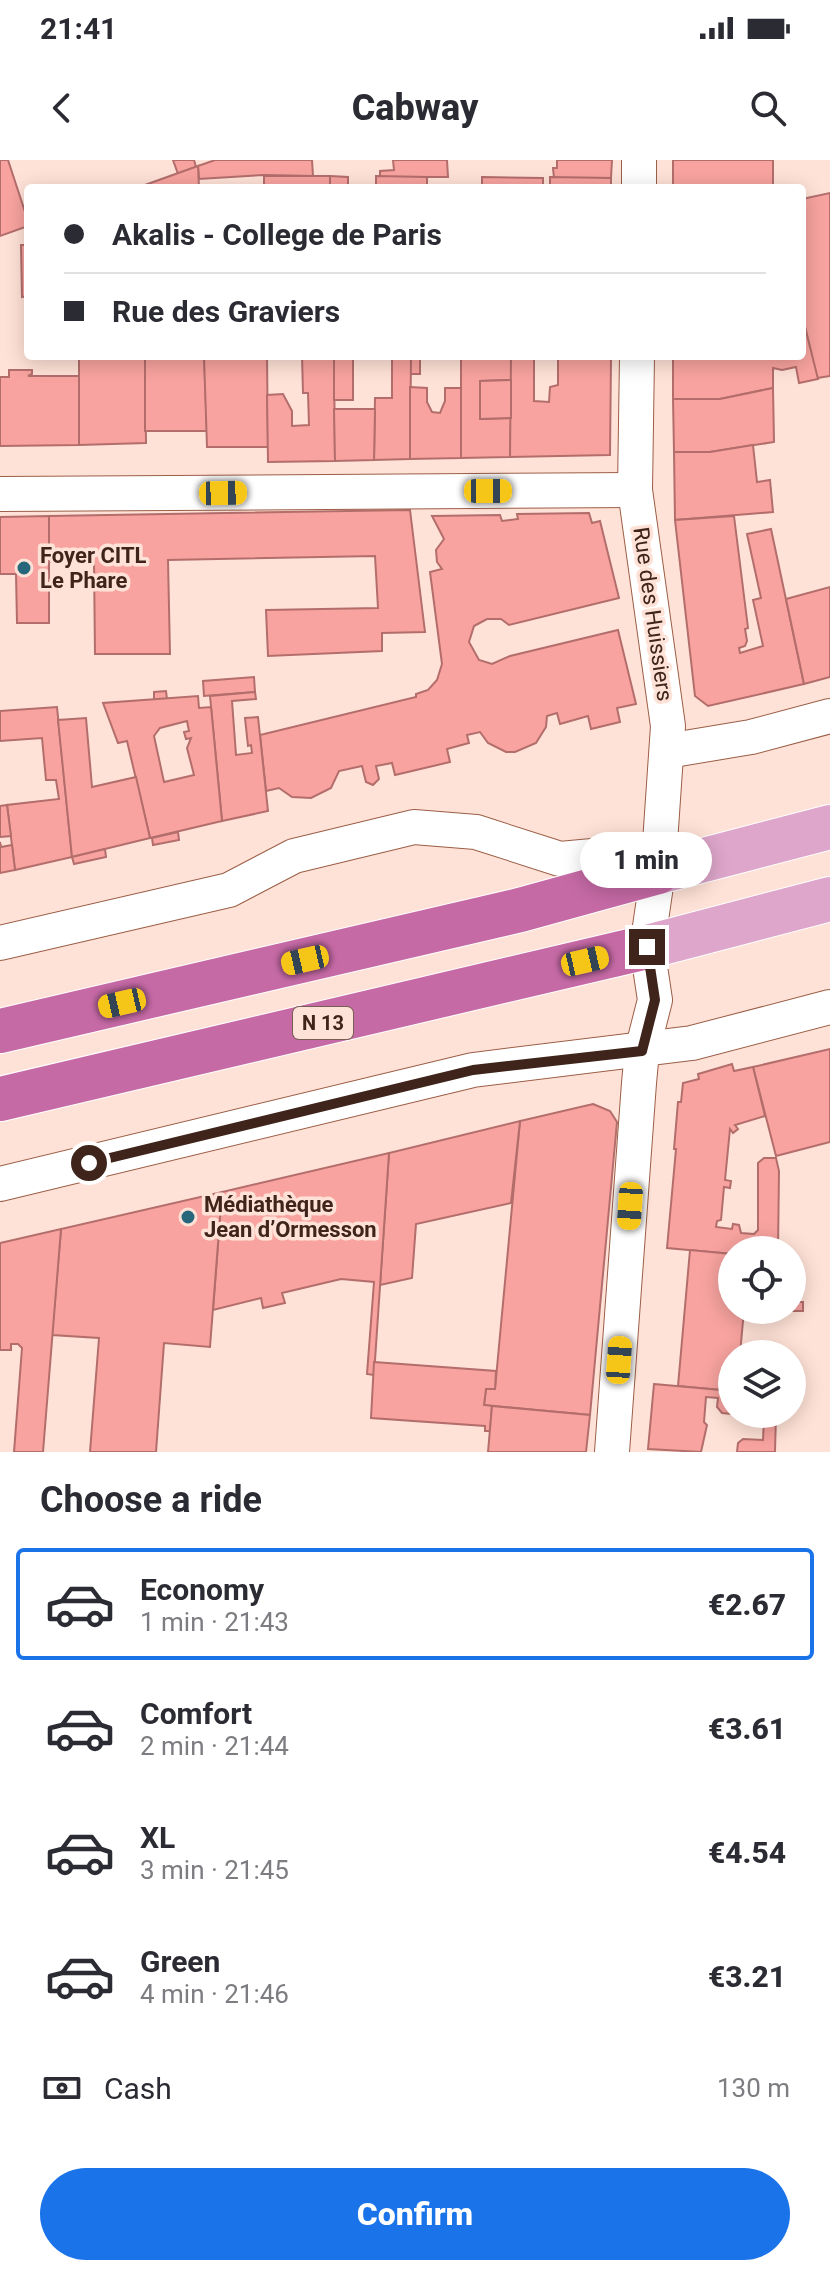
<!DOCTYPE html>
<html lang="en">
<head>
<meta charset="utf-8">
<style>
  :root { --surface:#fff; --page:#f7f7f7; --text:#2b2b33; --muted:#7c7c81; --line:#e1e1e2; --accent:#1a73e8 }
  body { margin:0; font-family:Roboto,sans-serif; background:var(--page); color:var(--text); height:100vh; display:flex; flex-direction:column; font-size:30px; white-space:nowrap }
  * { box-sizing:border-box; margin:0 }
  p { font-size:26px; color:var(--muted) }
  .icon { flex:none; width:44px; height:44px; fill:none; stroke:currentColor; stroke-width:2; stroke-linecap:round; stroke-linejoin:round }
  .map { position:relative; height:1292px; overflow:hidden }
  .panel { display:flex; flex-direction:column; background:var(--surface); flex:1 }
  .panel>* { flex:none }
  .hud { position:absolute; left:24px; top:24px; width:782px; height:176px; border-radius:8px; box-shadow:0 4px 20px #0003; display:grid; align-content:center; height:176px; padding:0 40px; background:var(--surface) }
  .fabs { position:absolute; left:718px; top:1076px; display:grid; gap:16px }
  .fabs a { display:grid; place-items:center; width:88px; height:88px; border-radius:50%; background:var(--surface); box-shadow:0 4px 20px #0003; font-size:40px }
  .end { position:absolute; width:36px; height:36px; margin:-18px; border:10px solid #3e241a; background:#fff; box-shadow:0 0 0 4px #fff }
  .from { border-radius:50% }
  .bubble { position:absolute; height:56px; border-radius:28px; background:var(--surface); box-shadow:0 4px 20px #0003; font-size:26px; font-weight:800; line-height:56px; text-align:center }
  .car { position:absolute; width:24px; height:48px; margin:-24px -12px; border-radius:10px; box-shadow:0 0 6px 2px #0007; background:linear-gradient(#f5c518 24%,#345 0 40%,#f5c518 0 76%,#345 0 86%,#f5c518 0) }
  .hud b { display:flex; align-items:center; gap:28px; height:76px; font-size:30px }
  .hud b+b { border-top:2px solid var(--line) }
  .hud i { width:20px; height:20px; background:var(--text) }
  ul { padding:0; list-style:none }
  li { display:flex; align-items:center; gap:24px; height:112px; margin:0 16px 12px; padding:0 24px; border:4px solid transparent; border-radius:8px }
  li div { flex:1 }
  li b { display:block; font-size:30px }
  li em { font-style:normal; font-weight:800 }
  li.on { border-color:var(--accent) }
  li>.icon { width:72px; height:72px; stroke-width:1.5 }
  h2 { padding:0 40px; font-size:36px; line-height:96px }
  .pay { display:flex; align-items:center; gap:20px; height:88px; padding:0 40px; font-size:30px }
  .pay p { margin-inline-start:auto }
  .action { display:flex; gap:16px; margin-top:auto; padding:16px 40px }
  .action a { flex:1; height:92px; border-radius:48px; background:var(--accent); color:#fff; font-size:32px; font-weight:800; line-height:92px; text-align:center }
  .status { display:flex; justify-content:space-between; align-items:center; height:56px; padding:0 40px; background:var(--surface); direction:ltr }
  .status svg { height:22px; fill:currentColor }
  header { display:flex; justify-content:space-between; align-items:center; height:104px; padding:0 40px; background:var(--surface); font-size:36px; font-weight:800 }
  .map>svg:first-child { display:block }
  .building { fill:#f8a39f; stroke:#b36e6c; stroke-width:2; fill-rule:evenodd }
  .lines { fill:none; stroke-linecap:round; stroke-linejoin:round }
  .street-casing { stroke:#9b5e46; stroke-width:36 }
  .primary-casing { stroke:#fff; stroke-width:46 }
  .highway-casing { stroke:#fff; stroke-width:46 }
  .street { stroke:#fff; stroke-width:34 }
  .primary { stroke:#dda6ca; stroke-width:44 }
  .highway { stroke:#c66aa6; stroke-width:44 }
  .route { stroke:#3e241a; stroke-width:10 }
  .poi-dot { fill:#27677b; stroke:#ffe2d7; stroke-width:3 }
  .labels { text-anchor:middle; dominant-baseline:central; stroke-width:7; stroke-linejoin:round; paint-order:stroke }
  .shield { fill:#ffe2d7; stroke:#785d53; stroke-width:2 }
  .shield-label { font-size:20px; font-weight:bold; fill:#3e241a }
  .poi-label { font-size:22px; font-weight:bold; fill:#3e241a; stroke:#ffe2d7; text-anchor:start }
  .street-label { font-size:22px; fill:#3e241a; stroke:#ffe2d7 }
</style>
</head>
<body>
<div class="status"><b>21:41</b><svg viewBox="0 0 49 12"><path d="M0 12V9h3v3zM5 12V6h3v6zM10 12V3h3v9zM15 12V0h3v12zM26 1h20v11H26zM47 4h2v5h-2z"/></svg></div>
<header><svg class="icon" aria-label="back" viewBox="0 0 24 24"><path d="M15 5l-7 7 7 7"/></svg>Cabway<svg class="icon" aria-label="search" viewBox="0 0 24 24"><circle cx="10" cy="10" r="6"/><path d="M15 15l6 6"/></svg></header>
<div class="map">
<svg width="830" height="1292" viewBox="0 0 830 1292">
  <rect width="100%" height="100%" fill="#ffe2d7"/>
  <!-- building -->
  <g class="building">
    <polygon points="0,0 8,0 28,61 28,66 0,76"/>
    <polygon points="173,0 194,0 196,7 178,14"/>
    <polygon points="215,0 312,0 313,16 264,15 199,19 198,6"/>
    <polygon points="393,0 447,0 448,17 380,17 380,11 394,10"/>
    <polygon points="557,0 612,0 611,18 554,18 553,8 557,8"/>
    <rect x="673" y="0" width="100" height="28"/>
    <polygon points="198,6 199,28 142,28 142,26"/>
    <rect x="264" y="16" width="66" height="12"/>
    <polygon points="330,16 348,17 348,28 330,28"/>
    <polygon points="376,16 427,17 427,28 376,28"/>
    <polygon points="482,17 543,18 543,28 482,28"/>
    <polygon points="550,17 611,18 611,28 550,28"/>
    <polygon points="830,33 830,216 817,218 805,167 802,168 802,39"/>
    <polygon points="21,85 28,85 28,136 22,137"/>
    <polygon points="805,167 818,219 799,223 796,207 782,210 773,208 773,228 720,239 673,239 673,196 802,196 802,168"/>
    <polygon points="79,196 145,196 146,283 79,285"/>
    <polygon points="145,196 204,196 207,271 145,271"/>
    <polygon points="204,196 267,196 268,287 207,287"/>
    <polygon points="302,196 334,196 335,301 268,302 267,235 283,234 292,251 292,266 309,265 308,233 303,233"/>
    <rect x="334" y="196" width="19" height="44"/>
    <polygon points="411,196 420,196 420,214 410,214"/>
    <polygon points="411,196 410,299 374,300 375,238 392,238 392,197 375,196"/>
    <polygon points="461,196 511,197 511,220 480,221 480,259 511,258 510,297 461,298"/>
    <polygon points="557,196 611,196 611,198 557,197"/>
    <polygon points="511,197 534,197 534,241 549,242 550,227 558,225 558,197 611,198 610,295 510,297"/>
    <polygon points="9,210 32,210 32,214 28,216 79,216 79,285 0,286 0,217 9,217"/>
    <polygon points="511,220 511,258 480,259 480,221"/>
    <polygon points="410,227 427,228 427,242 432,252 440,253 445,241 445,228 461,228 461,298 410,299"/>
    <polygon points="773,228 774,282 710,292 674,292 673,239 720,239"/>
    <polygon points="334,249 375,249 374,300 335,301"/>
    <polygon points="753,285 757,322 770,320 773,352 675,360 674,292 710,292"/>
    <polygon points="410,350 425,472 382,473 382,491 268,496 266,450 378,448 375,396 168,400 170,494 95,494 94,402 49,402 49,356"/>
    <polygon points="589,353 592,363 600,361 619,438 509,465 501,459 487,459 474,466 469,482 479,500 492,504 510,496 618,470 636,544 617,548 620,562 591,569 588,556 560,564 557,553 547,556 546,567 536,583 515,592 506,592 488,583 480,572 467,575 469,583 447,589 450,602 395,615 392,603 376,606 379,619 373,625 366,622 362,606 339,611 331,628 311,638 292,637 279,628 266,631 260,575 416,537 416,534 428,530 437,520 442,504 430,412 442,409 437,402 436,390 444,379 432,356 500,355 502,361 518,359 517,354"/>
    <polygon points="49,356 49,463 17,463 16,414 0,414 0,357"/>
    <polygon points="734,356 748,468 745,469 747,481 745,486 739,488 740,493 763,486 753,440 761,438 747,374 771,369 804,524 708,546 695,536 675,360"/>
    <polygon points="830,427 830,517 804,524 786,439"/>
    <polygon points="254,517 255,532 204,536 203,521"/>
    <polygon points="166,531 167,539 154,540 154,532"/>
    <polygon points="255,532 256,539 232,541 236,595 252,593 251,585 248,586 245,558 258,557 268,651 222,661 210,536"/>
    <path d="M198 536 199 548 211 547 222 661 150 678 127 581 118 583 103 543ZM187 561 189 571 184 572 186 579 191 578 187 588 194 615 164 622 154 576 160 568Z"/>
    <polygon points="57,547 72,697 15,710 7,645 59,639 56,620 46,620 42,578 0,581 0,551"/>
    <polygon points="86,558 92,627 136,617 150,678 72,697 58,560"/>
    <polygon points="7,645 11,676 0,677 0,646"/>
    <polygon points="178,672 179,680 153,685 152,678"/>
    <polygon points="0,682 1,687 12,685 15,710 0,713"/>
    <polygon points="105,689 106,697 74,704 72,697"/>
    <polygon points="830,889 830,982 776,996 753,907"/>
    <polygon points="732,904 734,911 753,907 765,956 735,965 738,969 733,973 730,969 725,1020 731,1021 730,1028 724,1027 721,1060 717,1061 716,1067 732,1069 733,1064 739,1065 741,1073 754,1074 758,1070 758,1003 764,998 776,998 779,1011 778,1090 732,1090 732,1094 667,1088 676,989 674,989 678,942 681,942 683,923 699,919 698,914"/>
    <polygon points="593,944 610,951 617,962 590,1255 484,1245 486,1229 495,1229 520,961"/>
    <polygon points="520,961 511,1043 416,1064 412,1118 380,1125 389,993"/>
    <polygon points="389,993 374,1215 367,1214 374,1122 341,1119 282,1133 285,1143 263,1148 261,1138 213,1150 222,1032"/>
    <polygon points="222,1032 210,1187 164,1183 156,1292 90,1292 99,1178 52,1175 61,1069"/>
    <polygon points="61,1069 43,1292 14,1292 22,1188 18,1184 11,1184 11,1190 0,1190 0,1083"/>
    <polygon points="690,1090 732,1094 732,1150 744,1150 740,1194 732,1194 732,1231 678,1226"/>
    <polygon points="792,1142 803,1142 803,1151 787,1151 792,1150"/>
    <polygon points="374,1202 496,1211 495,1229 486,1229 484,1245 492,1246 490,1271 485,1271 485,1266 371,1258"/>
    <polygon points="654,1224 732,1231 732,1254 776,1254 775,1292 737,1292 738,1283 743,1279 763,1280 764,1257 722,1253 717,1247 718,1238 706,1237 704,1262 707,1265 701,1292 648,1289"/>
    <polygon points="492,1246 590,1255 586,1292 488,1292"/>
  </g>
  <g class="lines">
    <defs>
      <g id="street">
        <polyline points="639,28 639,0"/>
        <polyline points="0,334 635,330"/>
        <polyline points="667,591 751,577 830,556"/>
        <polyline points="0,783 229,730 294,696 414,667 476,672 560,699 625,693 658,712"/>
        <polyline points="0,1024 473,910 692,883 830,847"/>
        <polyline points="612,1292 639,923 642,891 655,840 647,787 658,712 668,566 635,330 637,196"/>
      </g>
      <g id="primary">
        <polyline points="658,712 830,667"/>
        <polyline points="647,787 830,739"/>
      </g>
      <g id="highway">
        <polyline points="0,871 520,750 658,712"/>
        <polyline points="0,939 647,787"/>
      </g>
    </defs>
    <!-- street casing -->
    <use href="#street" class="street-casing"/>
    <!-- primary casing -->
    <use href="#primary" class="primary-casing"/>
    <!-- highway casing -->
    <use href="#highway" class="highway-casing"/>
    <!-- street -->
    <use href="#street" class="street"/>
    <!-- primary -->
    <use href="#primary" class="primary"/>
    <!-- highway -->
    <use href="#highway" class="highway"/>
  </g>
  <g class="lines">
    <!-- route -->
    <polyline class="route" points="89,1003 473,910 642,891 655,840 647,787"/>
  </g>
  <!-- markers -->
  <g class="poi-dot">
    <circle cx="24" cy="408" r="8"/>
    <circle cx="188" cy="1057" r="8"/>
  </g>
  <g class="labels">
    <!-- shield labels -->
    <rect class="shield" x="293" y="847" width="60" height="32" rx="6"/>
    <g class="shield-label">
      <text x="323" y="863">N 13</text>
    </g>
    <!-- poi labels -->
    <g class="poi-label">
      <text x="40" y="395">Foyer CITL<tspan x="40" dy="25">Le Phare</tspan></text>
      <text x="204" y="1044">Médiathèque<tspan x="204" dy="25">Jean d’Ormesson</tspan></text>
    </g>
    <!-- street labels -->
    <g class="street-label">
      <text transform="translate(653 454) rotate(82)">Rue des Huissiers</text>
    </g>
  </g>
</svg>
<div class="fabs">
<a><svg class="icon" aria-label="locate" viewBox="0 0 24 24"><circle cx="12" cy="12" r="6"/><path d="M12 2v4M12 18v4M2 12h4M18 12h4"/></svg></a>
<a><svg class="icon" aria-label="layers" viewBox="0 0 24 24"><path d="M12 4l9 5-9 5-9-5zM3 14l9 5 9-5"/></svg></a>
</div>
<i class="end from" style="left:89px;top:1003px"></i>
<i class="end" style="left:647px;top:787px"></i>
<div class="bubble" style="left:580px;top:672px;width:132px">1 min</div>
<i class="car" style="left:488px;top:331px;rotate:90deg"></i>
<i class="car" style="left:223px;top:333px;rotate:89deg"></i>
<i class="car" style="left:305px;top:800px;rotate:257deg"></i>
<i class="car" style="left:585px;top:801px;rotate:77deg"></i>
<i class="car" style="left:122px;top:843px;rotate:257deg"></i>
<i class="car" style="left:630px;top:1046px;rotate:184deg"></i>
<i class="car" style="left:619px;top:1200px;rotate:4deg"></i>
<div class="hud">
<b><i class="from"></i>Akalis - College de Paris</b>
<b><i></i>Rue des Graviers</b>
</div>
</div>
<section class="panel">
<h2>Choose a ride</h2>
<ul>
<li class="on"><svg class="icon" aria-label="car" viewBox="0 0 24 24"><path d="M5 17H2v-5l4-1 3-4h7l3 4 3 1v5h-3M9 17h6M6 11h13"/><circle cx="7" cy="17" r="2"/><circle cx="17" cy="17" r="2"/></svg><div><b>Economy</b><p>1 min · 21:43</p></div><em>€2.67</em></li>
<li><svg class="icon" aria-label="car" viewBox="0 0 24 24"><path d="M5 17H2v-5l4-1 3-4h7l3 4 3 1v5h-3M9 17h6M6 11h13"/><circle cx="7" cy="17" r="2"/><circle cx="17" cy="17" r="2"/></svg><div><b>Comfort</b><p>2 min · 21:44</p></div><em>€3.61</em></li>
<li><svg class="icon" aria-label="car" viewBox="0 0 24 24"><path d="M5 17H2v-5l4-1 3-4h7l3 4 3 1v5h-3M9 17h6M6 11h13"/><circle cx="7" cy="17" r="2"/><circle cx="17" cy="17" r="2"/></svg><div><b>XL</b><p>3 min · 21:45</p></div><em>€4.54</em></li>
<li><svg class="icon" aria-label="car" viewBox="0 0 24 24"><path d="M5 17H2v-5l4-1 3-4h7l3 4 3 1v5h-3M9 17h6M6 11h13"/><circle cx="7" cy="17" r="2"/><circle cx="17" cy="17" r="2"/></svg><div><b>Green</b><p>4 min · 21:46</p></div><em>€3.21</em></li>
</ul>
<div class="pay"><svg class="icon" aria-label="cash" viewBox="0 0 24 24"><path d="M3 7h18v10H3z"/><circle cx="12" cy="12" r="2"/></svg>Cash<p>130 m</p></div>
<div class="action"><a>Confirm</a></div>
</section>
</body>
</html>
